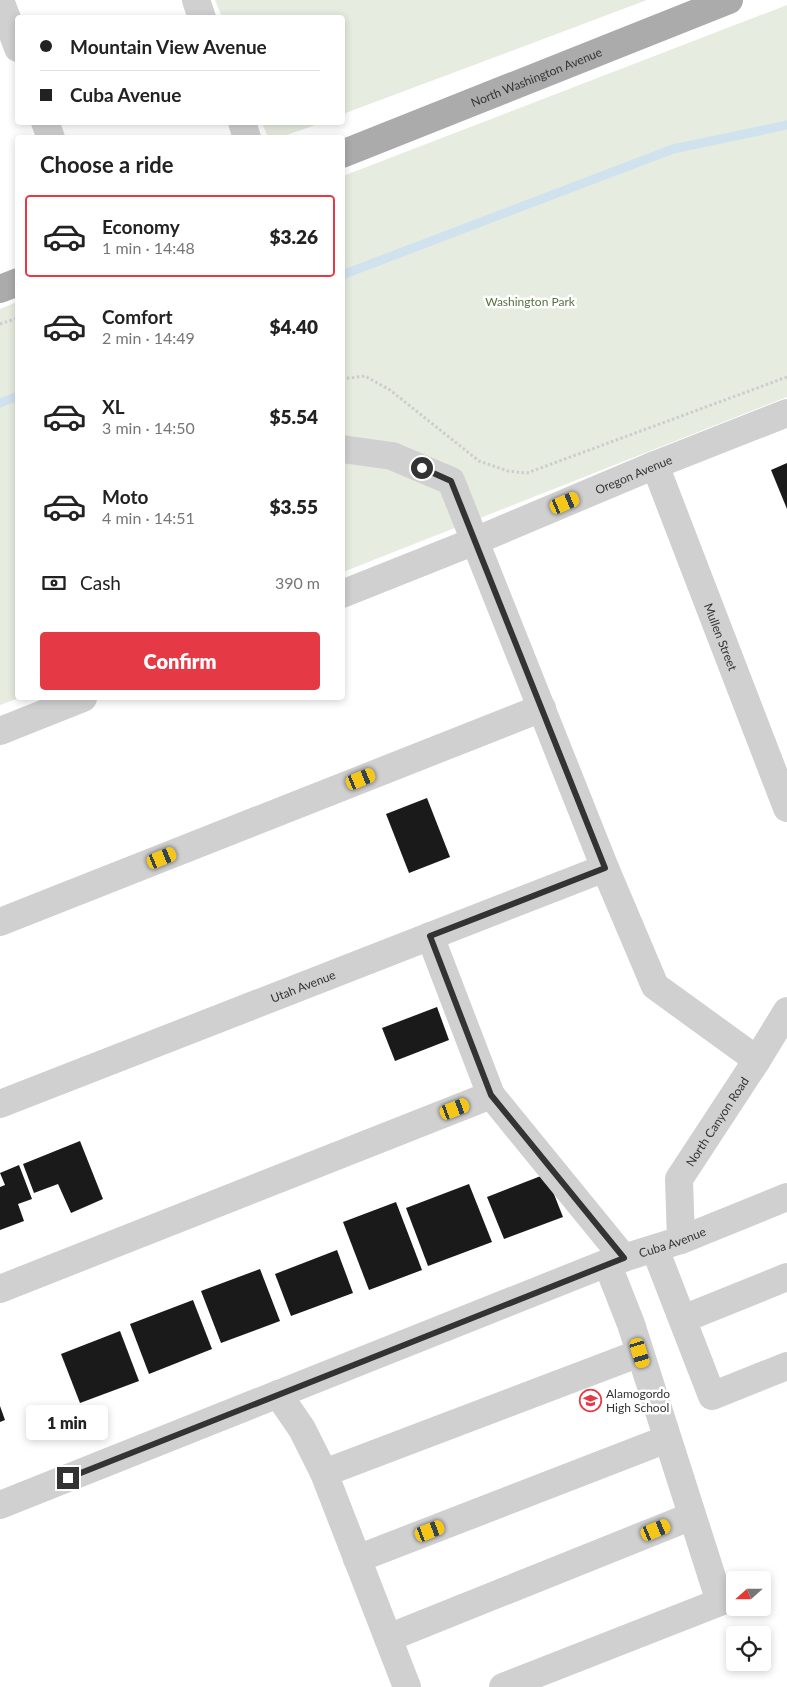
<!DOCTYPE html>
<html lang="en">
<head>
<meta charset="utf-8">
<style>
  :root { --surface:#fff; --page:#f2f2f2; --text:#222; --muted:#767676; --line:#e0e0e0; --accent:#e63946 }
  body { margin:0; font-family:Lato,sans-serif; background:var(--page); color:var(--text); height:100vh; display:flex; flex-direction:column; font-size:19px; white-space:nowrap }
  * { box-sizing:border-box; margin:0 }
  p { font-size:16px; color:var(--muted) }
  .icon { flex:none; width:28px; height:28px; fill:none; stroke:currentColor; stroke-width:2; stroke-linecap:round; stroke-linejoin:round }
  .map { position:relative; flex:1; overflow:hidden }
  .sheet { position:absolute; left:15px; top:135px; width:330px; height:565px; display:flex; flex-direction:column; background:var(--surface); border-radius:5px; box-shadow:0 2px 8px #0003 }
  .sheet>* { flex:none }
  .top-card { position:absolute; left:15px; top:15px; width:330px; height:110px; border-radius:5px; box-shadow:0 2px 8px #0003; display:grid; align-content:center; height:110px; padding:0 25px; background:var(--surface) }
  .needle { width:32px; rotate:249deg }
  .controls { position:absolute; left:726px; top:1571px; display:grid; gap:10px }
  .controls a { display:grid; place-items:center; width:45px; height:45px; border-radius:5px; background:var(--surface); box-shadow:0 2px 8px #0003; font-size:25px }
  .end { position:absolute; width:22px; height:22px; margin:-11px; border:6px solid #333; background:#fff; box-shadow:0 0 0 2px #fff }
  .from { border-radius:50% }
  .bubble { position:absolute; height:35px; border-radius:5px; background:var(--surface); box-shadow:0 2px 8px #0003; font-size:16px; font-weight:800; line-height:35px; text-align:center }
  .car { position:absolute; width:15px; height:30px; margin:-15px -8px; border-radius:6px; box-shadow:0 0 4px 1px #0007; background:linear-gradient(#f5c518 24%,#345 0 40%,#f5c518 0 76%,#345 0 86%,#f5c518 0) }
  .top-card b { display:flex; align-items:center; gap:18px; height:48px; font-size:19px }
  .top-card b+b { border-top:1px solid var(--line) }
  .top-card i { width:12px; height:12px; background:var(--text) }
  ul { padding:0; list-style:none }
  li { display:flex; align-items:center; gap:15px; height:82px; margin:0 10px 8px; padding:0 15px; border:2px solid transparent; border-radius:5px }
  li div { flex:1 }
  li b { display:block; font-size:19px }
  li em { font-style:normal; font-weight:800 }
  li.selected { border-color:var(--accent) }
  li>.icon { width:45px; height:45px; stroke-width:1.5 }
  h2 { padding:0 25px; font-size:22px; line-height:60px }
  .pay { display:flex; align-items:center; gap:12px; height:55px; padding:0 25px; font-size:19px }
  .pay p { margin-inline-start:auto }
  .cta { display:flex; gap:10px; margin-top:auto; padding:10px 25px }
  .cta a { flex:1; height:58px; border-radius:5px; background:var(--accent); color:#fff; font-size:20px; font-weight:800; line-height:58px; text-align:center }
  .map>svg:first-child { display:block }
  .green { fill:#e6ecdf }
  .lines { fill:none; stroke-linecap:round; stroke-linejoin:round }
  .stream { stroke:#cfe2ee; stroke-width:9 }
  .building { fill:#1a1a1a }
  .path { stroke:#cdcdcd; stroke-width:3; stroke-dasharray:2.5 2.5; stroke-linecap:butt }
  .minor { stroke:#d0d0d0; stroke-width:28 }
  .major { stroke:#ababab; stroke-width:28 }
  .route { stroke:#333; stroke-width:6 }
  .labels { text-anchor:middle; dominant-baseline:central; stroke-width:5; stroke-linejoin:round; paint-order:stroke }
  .street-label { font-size:12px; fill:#333; stroke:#fff }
  .park-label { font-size:12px; fill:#56703f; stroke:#fff }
  .poi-label { font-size:12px; fill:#333; stroke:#fff; text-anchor:start }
</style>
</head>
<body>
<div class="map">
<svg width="787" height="1687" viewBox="0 0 787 1687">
  <rect width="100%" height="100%" fill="#fff"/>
  <!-- green -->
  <g class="green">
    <polygon points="215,0 647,0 343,114 342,18 222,17"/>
    <polygon points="787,5 787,397 343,572 343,176"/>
    <polygon points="262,123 321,123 281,137 268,137"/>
    <polygon points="17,302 18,698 19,698 0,705 0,309"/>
  </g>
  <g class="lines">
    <!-- stream -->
    <g class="stream">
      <polyline points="342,275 673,149 787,125"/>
      <polyline points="0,403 18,396"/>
    </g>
  </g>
  <!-- building -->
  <g class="building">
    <polygon points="787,463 787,509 771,470"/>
    <polygon points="427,798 450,857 409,873 386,814"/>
    <polygon points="437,1007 449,1040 395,1061 382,1028"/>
    <polygon points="80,1141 103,1199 71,1213 58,1184 34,1193 23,1164"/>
    <polygon points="19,1165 32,1199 18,1204 24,1221 0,1230 0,1187 5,1185 0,1173"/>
    <polygon points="546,1174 563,1217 504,1239 487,1197"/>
    <polygon points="469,1184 492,1242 428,1266 406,1208"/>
    <polygon points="396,1202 422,1270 369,1290 343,1222"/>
    <polygon points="337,1250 353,1293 291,1316 275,1274"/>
    <polygon points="260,1269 280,1321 221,1343 201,1291"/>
    <polygon points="193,1300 212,1349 149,1374 130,1324"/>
    <polygon points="120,1331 139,1381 80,1403 61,1354"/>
    <polygon points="0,1406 5,1420 0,1422"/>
  </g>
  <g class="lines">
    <!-- path -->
    <g class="path">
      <polyline points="0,324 18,318"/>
      <polyline points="342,379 365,376 390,390 479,461 508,471 527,473 787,377"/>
    </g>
    <!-- minor -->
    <g class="minor">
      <polyline points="0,0 18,48"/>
      <polyline points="196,0 202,18"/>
      <polyline points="45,122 51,138"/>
      <polyline points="242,122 247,138"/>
      <polyline points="342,449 392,456 451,481 605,868 655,986 757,1060"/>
      <path id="s1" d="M655 465 787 808"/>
      <path id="s2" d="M342 594 475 541 655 465 787 413"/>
      <polyline points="0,731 83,698"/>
      <polyline points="0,922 542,708"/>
      <polyline points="430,936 491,1095 624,1258"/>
      <path id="s3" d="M0 1104 605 868"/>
      <path id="s4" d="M681 1240 679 1179 757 1060 787 1011"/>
      <polyline points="655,1249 712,1396 787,1366"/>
      <polyline points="0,1289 491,1095"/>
      <polyline points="683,1319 787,1277"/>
      <polyline points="278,1394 302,1429 324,1473 407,1687"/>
      <polyline points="324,1473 640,1353"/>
      <path id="s5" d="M0 1505 607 1263 681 1240 787 1197"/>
      <polyline points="357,1559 667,1439"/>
      <polyline points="388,1638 692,1516"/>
      <polyline points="503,1687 720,1602 631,1324 607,1263"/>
    </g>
    <!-- major -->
    <g class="major">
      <path id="s6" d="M342 154 729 0"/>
      <polyline points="0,289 18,282"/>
    </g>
  </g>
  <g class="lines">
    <!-- route -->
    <polyline class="route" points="68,1478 624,1258 491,1095 430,936 605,868 451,481 422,468"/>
  </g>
  <!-- icons -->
  <defs>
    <symbol id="school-ring" viewBox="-11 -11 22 22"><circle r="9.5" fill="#fff" stroke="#e63946" stroke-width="1.5"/><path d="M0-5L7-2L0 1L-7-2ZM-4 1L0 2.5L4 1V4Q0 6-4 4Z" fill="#e63946"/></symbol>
  </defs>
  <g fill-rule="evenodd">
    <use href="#school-ring" x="578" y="1388" width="25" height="25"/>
  </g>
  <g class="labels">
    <!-- street labels -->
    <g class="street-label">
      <text stroke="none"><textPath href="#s6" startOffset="209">North Washington Avenue</textPath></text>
      <text stroke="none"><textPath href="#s2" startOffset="315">Oregon Avenue</textPath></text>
      <text stroke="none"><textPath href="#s1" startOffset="184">Mullen Street</textPath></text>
      <text stroke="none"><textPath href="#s3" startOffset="325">Utah Avenue</textPath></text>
      <text stroke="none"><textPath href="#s4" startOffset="130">North Canyon Road</textPath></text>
      <text stroke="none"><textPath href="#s5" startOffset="722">Cuba Avenue</textPath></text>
    </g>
    <!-- park labels -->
    <g class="park-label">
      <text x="530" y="301">Washington Park</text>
    </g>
    <!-- poi labels -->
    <g class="poi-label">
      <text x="606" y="1393">Alamogordo<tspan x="606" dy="14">High School</tspan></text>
    </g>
  </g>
</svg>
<div class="controls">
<a><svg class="needle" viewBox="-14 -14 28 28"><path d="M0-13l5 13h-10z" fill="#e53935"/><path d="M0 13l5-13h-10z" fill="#767676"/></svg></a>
<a><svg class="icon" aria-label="locate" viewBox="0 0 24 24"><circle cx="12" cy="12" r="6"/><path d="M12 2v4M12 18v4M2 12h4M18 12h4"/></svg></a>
</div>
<i class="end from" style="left:422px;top:468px"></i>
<i class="end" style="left:68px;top:1478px"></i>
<div class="bubble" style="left:26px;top:1405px;width:82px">1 min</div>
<i class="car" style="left:565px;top:503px;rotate:67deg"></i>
<i class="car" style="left:361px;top:779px;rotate:68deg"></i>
<i class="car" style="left:162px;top:858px;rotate:68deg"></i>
<i class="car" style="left:455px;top:1109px;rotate:69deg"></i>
<i class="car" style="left:640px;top:1353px;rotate:163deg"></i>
<i class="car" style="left:656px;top:1530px;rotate:68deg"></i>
<i class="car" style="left:430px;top:1531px;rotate:69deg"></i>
<div class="top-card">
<b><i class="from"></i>Mountain View Avenue</b>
<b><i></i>Cuba Avenue</b>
</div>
<section class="sheet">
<h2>Choose a ride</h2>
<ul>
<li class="selected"><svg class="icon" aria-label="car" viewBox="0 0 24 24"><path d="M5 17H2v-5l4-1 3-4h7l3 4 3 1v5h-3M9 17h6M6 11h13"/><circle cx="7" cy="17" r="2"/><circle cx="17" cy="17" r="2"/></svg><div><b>Economy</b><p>1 min · 14:48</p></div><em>$3.26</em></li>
<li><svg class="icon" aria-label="car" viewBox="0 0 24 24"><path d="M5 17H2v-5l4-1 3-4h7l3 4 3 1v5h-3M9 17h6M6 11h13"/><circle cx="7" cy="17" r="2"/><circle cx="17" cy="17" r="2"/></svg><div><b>Comfort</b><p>2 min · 14:49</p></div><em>$4.40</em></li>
<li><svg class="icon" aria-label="car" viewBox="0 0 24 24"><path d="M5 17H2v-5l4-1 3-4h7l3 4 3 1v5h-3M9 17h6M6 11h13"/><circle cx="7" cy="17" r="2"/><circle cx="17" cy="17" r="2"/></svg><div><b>XL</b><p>3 min · 14:50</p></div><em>$5.54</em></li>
<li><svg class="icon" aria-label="car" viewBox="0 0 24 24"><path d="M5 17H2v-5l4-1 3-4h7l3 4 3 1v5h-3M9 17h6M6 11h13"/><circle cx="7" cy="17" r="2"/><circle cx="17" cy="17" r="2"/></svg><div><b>Moto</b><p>4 min · 14:51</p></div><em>$3.55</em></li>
</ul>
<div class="pay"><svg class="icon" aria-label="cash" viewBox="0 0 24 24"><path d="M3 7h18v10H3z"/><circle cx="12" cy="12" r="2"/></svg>Cash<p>390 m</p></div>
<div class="cta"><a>Confirm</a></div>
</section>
</div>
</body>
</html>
